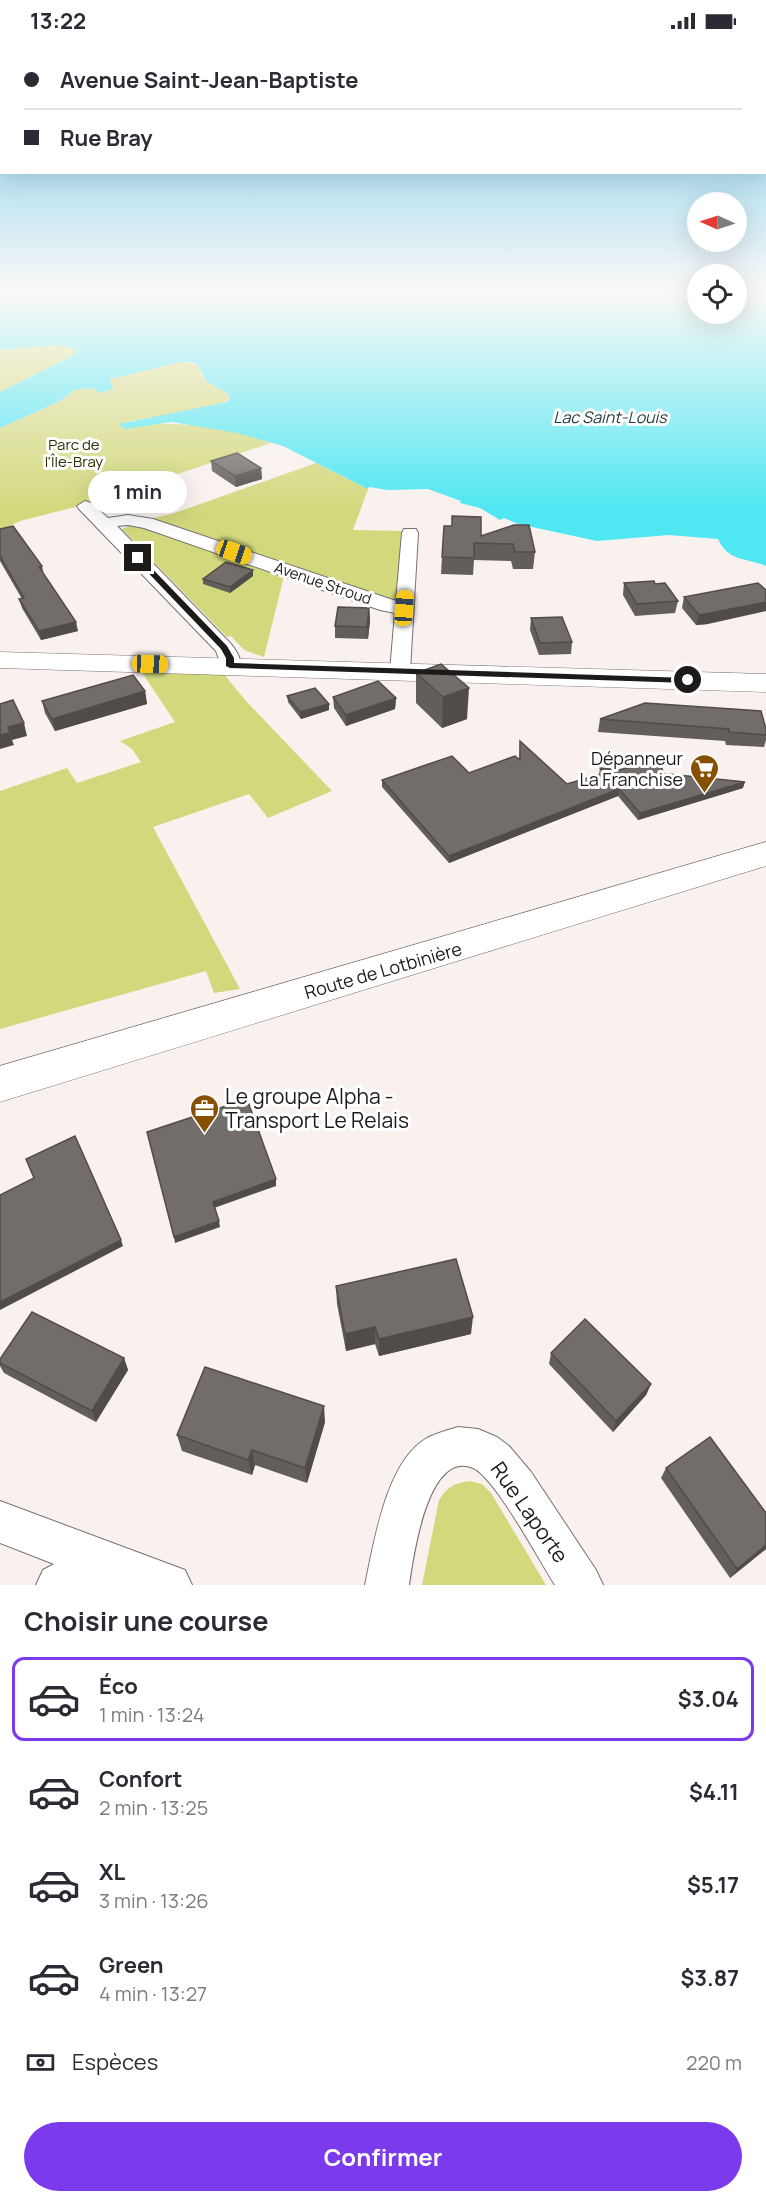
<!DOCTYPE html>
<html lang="fr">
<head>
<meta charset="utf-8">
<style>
  :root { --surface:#fff; --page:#f7f7f7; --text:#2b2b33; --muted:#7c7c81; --line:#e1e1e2; --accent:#7c3aed }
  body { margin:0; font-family:Manrope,sans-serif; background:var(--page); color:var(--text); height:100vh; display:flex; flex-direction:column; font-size:22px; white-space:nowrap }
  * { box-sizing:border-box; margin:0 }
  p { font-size:20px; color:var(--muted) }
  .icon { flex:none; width:33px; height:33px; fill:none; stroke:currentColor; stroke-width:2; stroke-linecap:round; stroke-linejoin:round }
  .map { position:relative; height:1543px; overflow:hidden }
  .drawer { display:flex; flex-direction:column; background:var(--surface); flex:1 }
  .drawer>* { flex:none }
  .top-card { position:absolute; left:0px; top:0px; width:766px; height:132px; box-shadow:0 6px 24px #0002; display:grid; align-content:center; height:132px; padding:0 24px; background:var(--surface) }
  .needle { width:39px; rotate:273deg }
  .fabs { position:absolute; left:687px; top:150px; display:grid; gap:12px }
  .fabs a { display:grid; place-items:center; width:60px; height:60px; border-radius:50%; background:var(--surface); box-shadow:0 6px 24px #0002; font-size:30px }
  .end { position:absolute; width:27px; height:27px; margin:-14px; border:8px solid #1d1b1a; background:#fff; box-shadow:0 0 0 3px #fff }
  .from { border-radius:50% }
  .bubble { position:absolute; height:42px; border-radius:21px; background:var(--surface); box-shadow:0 6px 24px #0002; font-size:20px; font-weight:700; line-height:42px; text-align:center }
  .car { position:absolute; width:18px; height:36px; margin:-18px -9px; border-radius:8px; box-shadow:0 0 4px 2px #0007; background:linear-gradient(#f5c518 24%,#345 0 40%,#f5c518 0 76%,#345 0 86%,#f5c518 0) }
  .top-card b { display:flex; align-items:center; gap:21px; height:57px; font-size:22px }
  .top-card b+b { border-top:2px solid var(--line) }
  .top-card i { width:15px; height:15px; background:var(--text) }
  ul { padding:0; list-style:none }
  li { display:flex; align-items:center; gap:18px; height:84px; margin:0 12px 9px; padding:0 12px; border:3px solid transparent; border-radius:12px }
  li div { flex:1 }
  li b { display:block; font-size:22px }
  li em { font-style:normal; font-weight:700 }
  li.on { border-color:var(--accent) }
  li>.icon { width:54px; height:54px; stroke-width:1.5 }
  h2 { padding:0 24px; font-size:27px; line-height:72px }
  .pay { display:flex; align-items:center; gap:15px; height:66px; padding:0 24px; font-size:22px }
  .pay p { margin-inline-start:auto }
  .action { display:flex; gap:12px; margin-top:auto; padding:12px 24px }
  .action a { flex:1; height:69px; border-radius:36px; background:var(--accent); color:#fff; font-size:24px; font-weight:700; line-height:69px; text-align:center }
  .status { display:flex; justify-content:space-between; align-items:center; height:42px; padding:0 30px; background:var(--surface); direction:ltr }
  .status svg { height:16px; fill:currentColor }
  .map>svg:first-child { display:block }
  .green { fill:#d2d97d }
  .water { fill:#4fe7f2 }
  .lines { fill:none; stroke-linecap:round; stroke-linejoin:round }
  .street-casing { stroke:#77716f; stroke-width:2 }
  .secondary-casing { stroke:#77716f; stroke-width:1 }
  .street { fill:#fff; fill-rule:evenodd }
  .secondary { fill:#fff; fill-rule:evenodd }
  .wall { fill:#625e5b }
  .shaded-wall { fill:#504c4a }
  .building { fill:#726d6a; stroke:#504c4a; stroke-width:1.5 }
  .route { fill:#1d1b1a }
  .labels { text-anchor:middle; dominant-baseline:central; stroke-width:6; stroke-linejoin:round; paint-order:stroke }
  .far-park-label { font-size:15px; fill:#2f3105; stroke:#fff }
  .far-street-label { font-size:15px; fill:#1d1b1a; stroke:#fff }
  .far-water-label { font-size:16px; font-style:italic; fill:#243d3f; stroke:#fff }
  .poi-label { font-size:18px; fill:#1d1b1a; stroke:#fff; text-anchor:end }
  .street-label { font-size:18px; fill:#1d1b1a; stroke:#fff }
  .near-poi-label { font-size:21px; fill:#1d1b1a; stroke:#fff; text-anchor:start }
  .near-street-label { font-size:21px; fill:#1d1b1a; stroke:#fff }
</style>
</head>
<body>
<div class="status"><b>13:22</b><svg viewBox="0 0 49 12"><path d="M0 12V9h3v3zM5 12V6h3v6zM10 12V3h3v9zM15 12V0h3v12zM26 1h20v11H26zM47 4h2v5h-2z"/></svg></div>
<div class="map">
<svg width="766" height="1543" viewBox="0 0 766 1543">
  <rect width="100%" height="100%" fill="#f8f1ee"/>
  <!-- green -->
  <g class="green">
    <polygon points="56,303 78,307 72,314 0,350 0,308"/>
    <path d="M181 320C192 320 201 321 202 334L227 351 230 356C219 370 142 373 119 383 173 380 219 381 271 401L135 446 105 463 93 460 83 463 20 479 0 489V386L60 359 75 348 93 346 99 351 113 347 110 337Z"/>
    <polygon points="316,421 368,447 353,488 403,489 398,557 395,559 284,534 264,615 244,608 231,594 227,595 122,487 149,477 175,471"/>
    <polygon points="141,629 223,631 246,659 332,749 268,776 249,752 153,785 240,947 214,951 206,929 0,987 0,749 67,726 77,741 141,720 132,707 120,699 175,680"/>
    <path d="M470 1439 482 1442 491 1451 546 1543H422L439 1458C447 1445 454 1441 470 1439Z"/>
  </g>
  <!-- water -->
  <path class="water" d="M0 252H697L698 272H736L737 252H766V524C744 515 729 520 718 497L669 493 597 499 518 482 504 476 500 478 480 466 460 461 461 459 428 447 388 448 369 445 368 447 283 404 237 391 172 380 125 387 119 382 227 360 230 356 227 351 206 339 198 323 193 320H181L110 337 113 347 99 351 93 346 75 348 60 359 0 386V350L72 314 78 307 56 303 0 308Z"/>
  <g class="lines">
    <defs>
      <g id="street">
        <path d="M85 459 91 461 108 476 128 473 153 477 396 559 402 491 404 487H416L418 491 410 629 407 633H393L390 629 395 571 380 568 144 486 128 483 117 484 231 602C237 610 244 619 237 628H223L216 609 79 467 77 464Z"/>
        <path d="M458 1385 478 1387 497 1395 509 1404 531 1430 596 1528 603 1543H555C540 1520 495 1435 473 1426 427 1407 413 1517 409 1543H365C374 1501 386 1419 427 1396 437 1391 448 1388 458 1385Z"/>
        <polygon points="0,1459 185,1528 192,1543 36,1543 43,1528 54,1522 0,1501"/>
      </g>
      <g id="secondary">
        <polygon points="0,610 766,632 766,650 0,626"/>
        <polygon points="766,800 766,824 0,1060 0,1024"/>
      </g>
    </defs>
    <!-- street casing -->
    <use href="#street" class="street-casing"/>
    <!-- secondary casing -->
    <use href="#secondary" class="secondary-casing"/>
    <!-- street -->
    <use href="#street" class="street"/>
    <!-- secondary -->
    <use href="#secondary" class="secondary"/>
  </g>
  <!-- wall -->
  <g class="wall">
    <polygon points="211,419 261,426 262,437 236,445 212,429"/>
    <polygon points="514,483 535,510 533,527 513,527 511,519 474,518 473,533 441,532 442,515 452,484 481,494"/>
    <polygon points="0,487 42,524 44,533 78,589 41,598 22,566 19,557 22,557 0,519"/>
    <polygon points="253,534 230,551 203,542 203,537"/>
    <polygon points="624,541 655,542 678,559 675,571 635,574 623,553"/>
    <polygon points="684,555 708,582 696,583 682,566"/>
    <polygon points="369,566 370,578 368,597 335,596 335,584"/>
    <polygon points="531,576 572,600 571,612 539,613 530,588"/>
    <polygon points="416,631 467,677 442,686 416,661"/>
    <polygon points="145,649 147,662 55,689 45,671 42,659"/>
    <polygon points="287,654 329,662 329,668 301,677 288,660"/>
    <polygon points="333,655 396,656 395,667 346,684 334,666"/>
    <polygon points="600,677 766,687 766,698 764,705 726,703 725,699 598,690"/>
    <polygon points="520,699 567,742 599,733 600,726 663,732 743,746 638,778 618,754 449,821 382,745 382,738 469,731 519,718"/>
    <polygon points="336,1244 471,1292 379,1314 375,1302 346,1309 337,1262"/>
    <polygon points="551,1311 651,1342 646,1353 613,1390 549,1322"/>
    <polygon points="124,1316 128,1328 96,1380 4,1331 0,1324 0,1317"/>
    <polygon points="325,1380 307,1441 255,1423 252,1433 182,1409 177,1393"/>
    <polygon points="666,1426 766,1507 730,1536 661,1436"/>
  </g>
  <!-- shaded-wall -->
  <g class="shaded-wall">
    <polygon points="261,426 262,437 236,445 235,434"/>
    <polygon points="253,528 253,534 230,551 230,545"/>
    <polygon points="766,560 766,569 708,582 696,583 699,573"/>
    <polygon points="369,566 370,578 368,597 367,585"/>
    <polygon points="76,580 78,589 41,598 39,589"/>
    <polygon points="469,646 467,677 442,686 443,655"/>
    <polygon points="145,649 147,662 55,689 52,677"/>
    <polygon points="396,656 395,667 346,684 346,673"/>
    <polygon points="329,662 329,668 301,677 300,670"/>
    <polygon points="24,681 27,694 12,698 14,703 0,707 0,693 8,685"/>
    <polygon points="745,740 743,746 638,778 640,771"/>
    <polygon points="619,747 618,754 449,821 449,814"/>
    <polygon points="276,1137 276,1144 214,1166 213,1160"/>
    <polygon points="219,1179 220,1185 175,1201 174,1195"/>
    <polygon points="121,1198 123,1204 0,1268 0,1260"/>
    <polygon points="473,1275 471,1292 379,1314 379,1297"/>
    <polygon points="375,1285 375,1302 346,1309 345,1292"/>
    <polygon points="124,1316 128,1328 96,1380 92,1369"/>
    <polygon points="651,1342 646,1353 613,1390 616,1379"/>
    <polygon points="324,1364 325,1380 307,1441 305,1426"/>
    <polygon points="252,1408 255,1423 252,1433 248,1418"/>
    <polygon points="766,1503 766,1507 730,1536 737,1527"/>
  </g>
  <!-- building -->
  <g class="building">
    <polygon points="237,411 261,426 235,434 211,419"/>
    <polygon points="452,474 481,475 481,494 514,483 529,483 535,510 515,510 513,502 474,501 474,516 442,515 444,484 452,484"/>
    <polygon points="13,484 42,524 39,525 76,580 39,589 19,557 24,556 0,514 0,487"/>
    <polygon points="226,520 253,528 230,545 203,537"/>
    <polygon points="654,539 655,542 665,541 678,559 637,562 624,541"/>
    <polygon points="758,541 766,548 766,560 710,571 699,573 684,555"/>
    <polygon points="338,565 369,566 367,585 335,584"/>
    <polygon points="562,575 572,600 540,601 531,576"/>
    <polygon points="441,622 469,646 443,655 416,631"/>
    <polygon points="133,633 145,649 52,677 42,659"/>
    <polygon points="378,639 396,656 346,673 333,655"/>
    <polygon points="315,646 329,662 300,670 287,654"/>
    <polygon points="13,658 24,681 8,685 10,691 0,693 0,662"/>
    <polygon points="645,661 761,669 766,687 766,693 729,690 729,687 600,677"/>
    <polygon points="520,699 567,742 605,731 600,726 619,728 659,717 663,730 659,731 745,740 640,771 619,747 449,814 382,738 452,714 469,731 515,714 520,718"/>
    <polygon points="247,1057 276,1137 213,1160 219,1179 174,1195 147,1090"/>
    <polygon points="75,1094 121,1198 0,1260 0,1153 34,1136 26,1117"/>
    <polygon points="456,1217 473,1275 379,1297 375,1285 345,1292 336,1244"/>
    <polygon points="32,1270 124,1316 92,1369 0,1321 0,1317"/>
    <polygon points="585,1277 651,1342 616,1379 551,1311"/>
    <polygon points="205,1325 324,1364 305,1426 252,1408 248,1418 177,1393"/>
    <polygon points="710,1395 766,1471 766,1503 737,1527 666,1426"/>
  </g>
  <!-- sky -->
  <linearGradient id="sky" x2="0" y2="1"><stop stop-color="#6bc8ec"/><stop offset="0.54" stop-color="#fcf9f7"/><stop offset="1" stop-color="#fcf9f7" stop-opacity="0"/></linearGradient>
  <rect width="766" height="468" fill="url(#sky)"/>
  <!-- route -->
  <polygon class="route" points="135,514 140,514 227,604 234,616 234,621 688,636 693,638 688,641 230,626 226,624 226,616 221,607 135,517"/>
  <!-- icons -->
  <defs>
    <symbol id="supermarket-pin" viewBox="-11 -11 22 30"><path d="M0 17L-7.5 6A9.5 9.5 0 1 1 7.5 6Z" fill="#874f01" stroke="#fff"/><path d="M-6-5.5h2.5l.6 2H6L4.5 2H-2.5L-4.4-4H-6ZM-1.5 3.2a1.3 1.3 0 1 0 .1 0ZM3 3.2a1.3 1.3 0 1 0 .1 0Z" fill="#fff"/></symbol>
    <symbol id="office-pin" viewBox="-11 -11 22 30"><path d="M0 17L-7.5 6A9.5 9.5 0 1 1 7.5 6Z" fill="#874f01" stroke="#fff"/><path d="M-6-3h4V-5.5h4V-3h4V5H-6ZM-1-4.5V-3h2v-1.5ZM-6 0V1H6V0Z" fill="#fff"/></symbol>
  </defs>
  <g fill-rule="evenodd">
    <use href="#supermarket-pin" x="688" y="710" width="33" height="45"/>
    <use href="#office-pin" x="188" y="1050" width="33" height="45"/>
  </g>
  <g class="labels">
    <!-- far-park labels -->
    <g class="far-park-label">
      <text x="74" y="402">Parc de<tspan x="74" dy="17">l'Île-Bray</tspan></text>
    </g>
    <!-- far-street labels -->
    <g class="far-street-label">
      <text transform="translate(323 541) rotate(19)">Avenue Stroud</text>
    </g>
    <!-- far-water labels -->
    <g class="far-water-label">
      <text x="610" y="375">Lac Saint-Louis</text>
    </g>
    <!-- poi labels -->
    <g class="poi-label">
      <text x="683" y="716">Dépanneur<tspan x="683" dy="21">La Franchise</tspan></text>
    </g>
    <!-- street labels -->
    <g class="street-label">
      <text transform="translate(383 928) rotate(-16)">Route de Lotbinière</text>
    </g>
    <!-- near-poi labels -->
    <g class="near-poi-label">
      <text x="225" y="1054">Le groupe Alpha -<tspan x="225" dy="24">Transport Le Relais</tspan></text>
    </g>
    <!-- near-street labels -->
    <g class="near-street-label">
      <text transform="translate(530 1470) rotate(55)">Rue Laporte</text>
    </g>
  </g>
</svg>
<div class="fabs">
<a><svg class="needle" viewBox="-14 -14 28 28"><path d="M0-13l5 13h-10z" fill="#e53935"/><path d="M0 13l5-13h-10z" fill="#7c7c81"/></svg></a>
<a><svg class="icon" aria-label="locate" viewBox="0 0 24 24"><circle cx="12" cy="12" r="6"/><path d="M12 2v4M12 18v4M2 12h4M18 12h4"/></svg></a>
</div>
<i class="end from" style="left:688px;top:638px"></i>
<i class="end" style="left:138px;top:516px"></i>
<div class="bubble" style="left:88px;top:429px;width:99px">1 min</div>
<i class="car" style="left:234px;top:510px;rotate:109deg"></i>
<i class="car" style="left:404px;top:566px;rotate:4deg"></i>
<i class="car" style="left:150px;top:622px;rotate:92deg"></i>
<div class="top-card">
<b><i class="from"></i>Avenue Saint-Jean-Baptiste</b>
<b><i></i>Rue Bray</b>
</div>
</div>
<section class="drawer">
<h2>Choisir une course</h2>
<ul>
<li class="on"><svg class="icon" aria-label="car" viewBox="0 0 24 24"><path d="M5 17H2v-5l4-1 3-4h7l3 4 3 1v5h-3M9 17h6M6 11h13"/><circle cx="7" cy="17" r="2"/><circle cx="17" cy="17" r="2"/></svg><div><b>Éco</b><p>1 min · 13:24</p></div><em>$3.04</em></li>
<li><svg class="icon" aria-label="car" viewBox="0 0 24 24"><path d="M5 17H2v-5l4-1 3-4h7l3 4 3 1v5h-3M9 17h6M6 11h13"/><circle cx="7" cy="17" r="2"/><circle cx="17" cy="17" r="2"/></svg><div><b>Confort</b><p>2 min · 13:25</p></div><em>$4.11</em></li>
<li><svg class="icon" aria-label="car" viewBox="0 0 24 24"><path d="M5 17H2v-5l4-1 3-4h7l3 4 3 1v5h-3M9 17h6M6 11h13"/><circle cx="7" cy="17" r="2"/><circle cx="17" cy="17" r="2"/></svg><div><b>XL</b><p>3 min · 13:26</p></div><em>$5.17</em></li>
<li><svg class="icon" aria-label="car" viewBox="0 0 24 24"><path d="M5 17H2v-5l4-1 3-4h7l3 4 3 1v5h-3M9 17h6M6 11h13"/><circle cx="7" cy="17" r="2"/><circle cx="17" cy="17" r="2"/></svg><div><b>Green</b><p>4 min · 13:27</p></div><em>$3.87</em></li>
</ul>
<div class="pay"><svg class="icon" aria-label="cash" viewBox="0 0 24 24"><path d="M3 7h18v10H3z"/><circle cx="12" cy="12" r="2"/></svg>Espèces<p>220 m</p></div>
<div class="action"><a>Confirmer</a></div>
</section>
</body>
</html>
